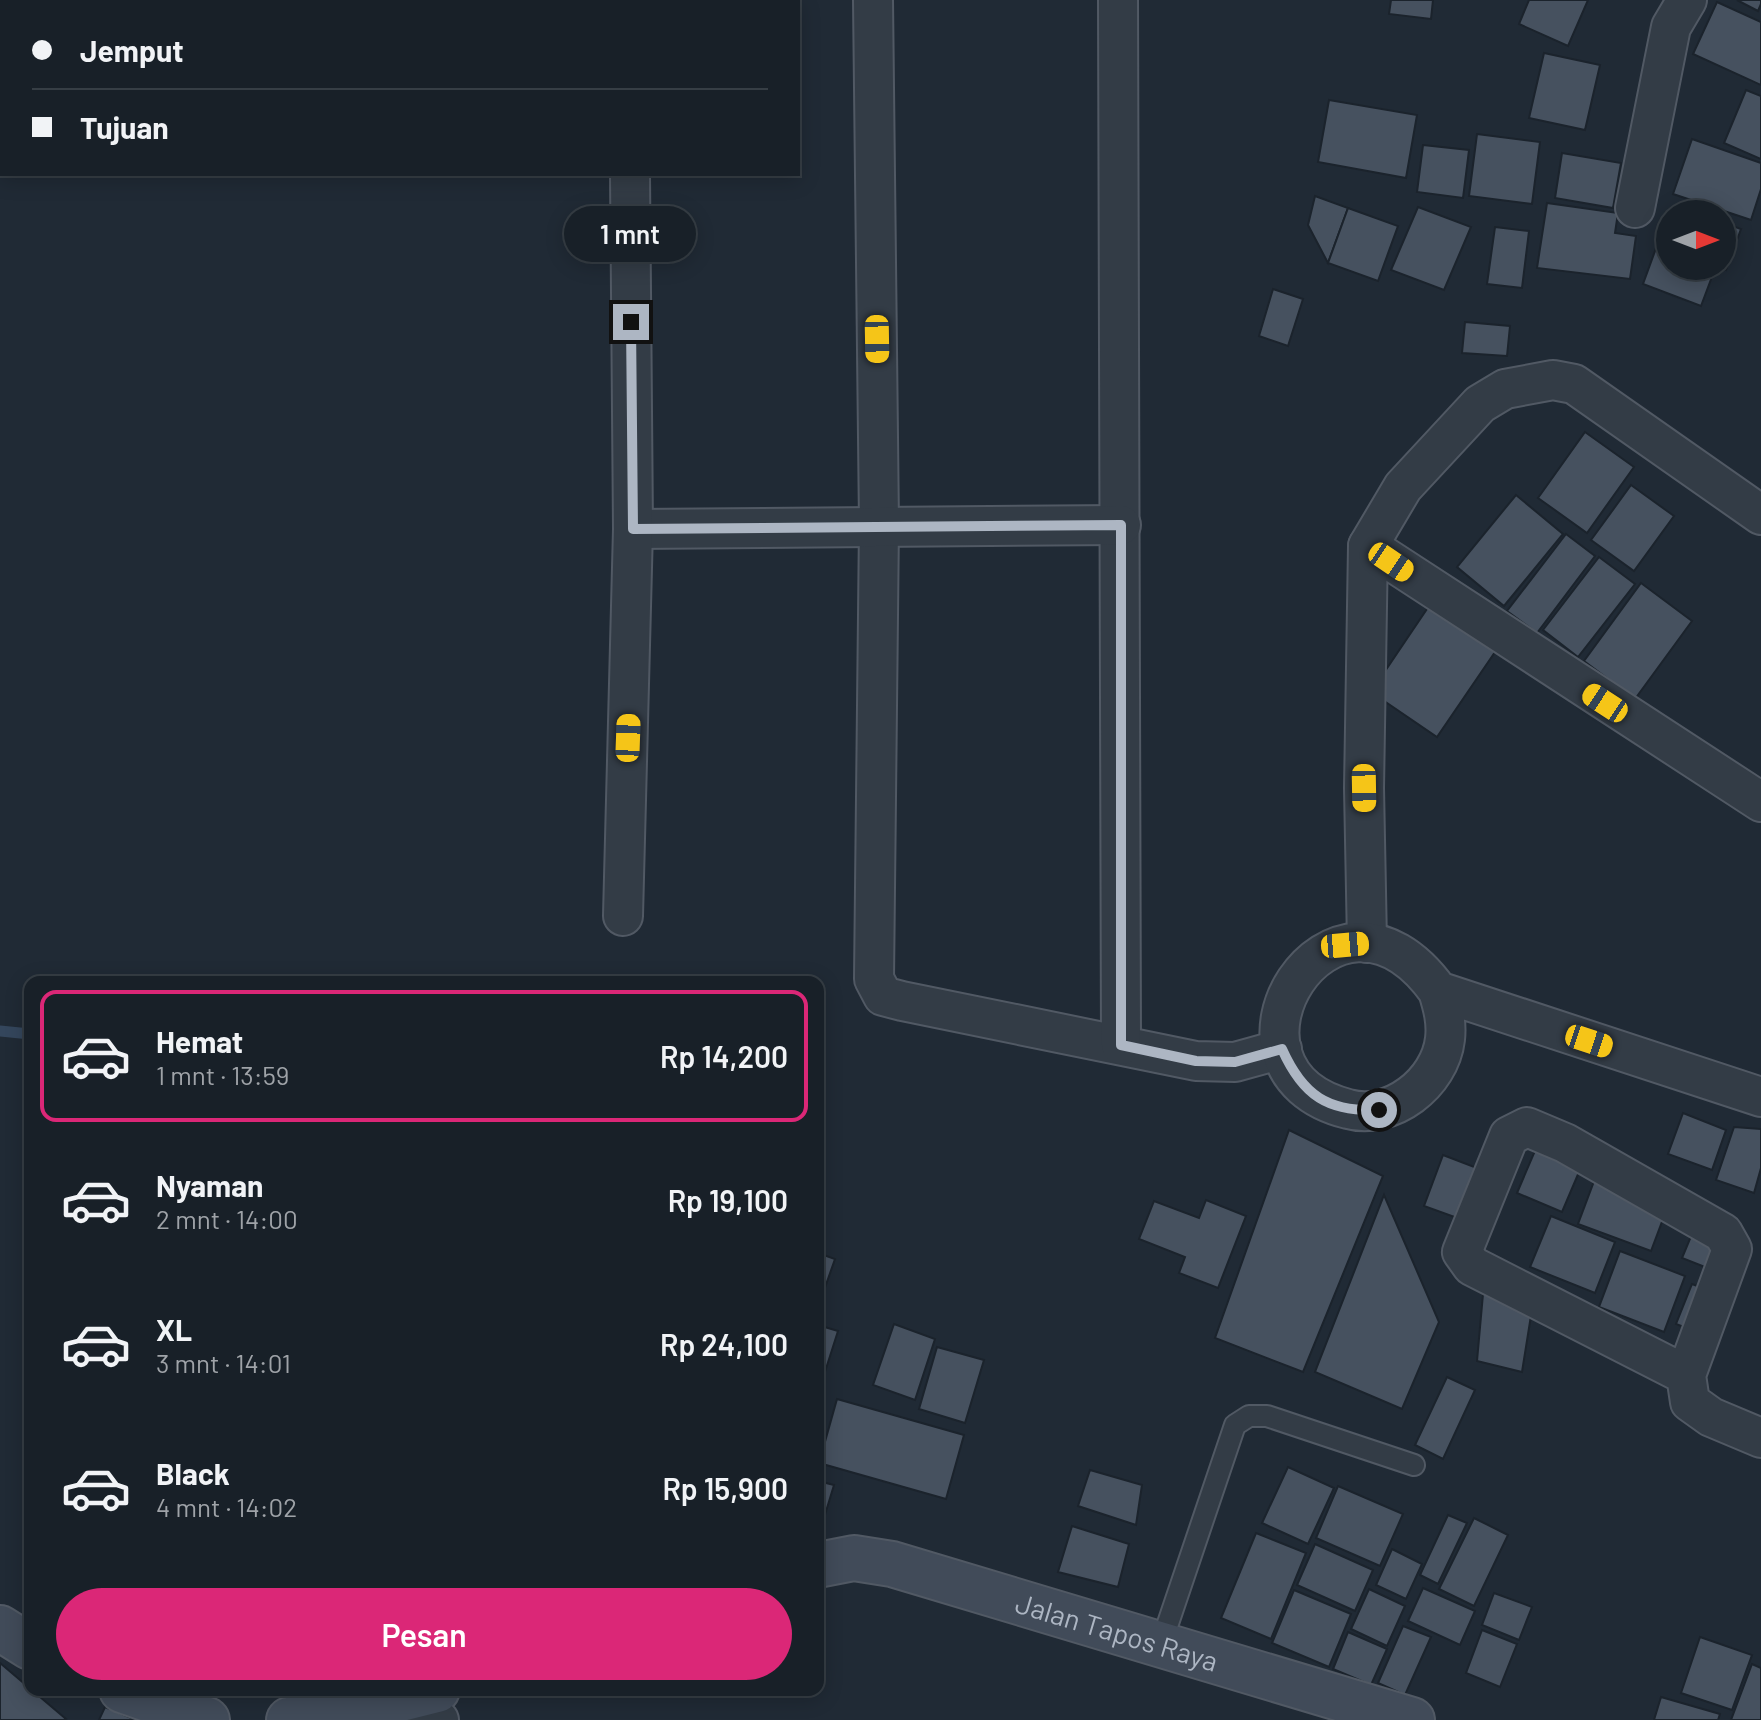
<!DOCTYPE html>
<html lang="id">
<head>
<meta charset="utf-8">
<style>
  :root { --surface:#182028; --page:#212830; --text:#f1f3f6; --muted:#9fa3a8; --line:#363e45; --accent:#db2777 }
  body { margin:0; font-family:Barlow,sans-serif; background:var(--page); color:var(--text); height:100vh; display:flex; flex-direction:column; font-size:30px; white-space:nowrap }
  * { box-sizing:border-box; margin:0 }
  p { font-size:26px; color:var(--muted) }
  .icon { flex:none; width:44px; height:44px; fill:none; stroke:currentColor; stroke-width:2; stroke-linecap:round; stroke-linejoin:round }
  .map { position:relative; flex:1; overflow:hidden }
  .details { position:absolute; left:24px; top:976px; width:800px; height:720px; display:flex; flex-direction:column; background:var(--surface); border-radius:16px; box-shadow:0 4px 20px #0003,0 0 0 2px var(--line) }
  .details>* { flex:none }
  .guide { position:absolute; left:0px; top:0px; width:800px; height:176px; box-shadow:0 4px 20px #0003,0 0 0 2px var(--line); display:grid; align-content:center; height:176px; padding:0 32px; background:var(--surface) }
  .needle { width:52px; rotate:90deg }
  .fabs { position:absolute; left:1656px; top:200px; display:grid; gap:16px }
  .fabs a { display:grid; place-items:center; width:80px; height:80px; border-radius:50%; background:var(--surface); box-shadow:0 4px 20px #0003,0 0 0 2px var(--line); font-size:40px }
  .end { position:absolute; width:36px; height:36px; margin:-18px; border:10px solid #adb6c3; background:#111; box-shadow:0 0 0 4px #111 }
  .from { border-radius:50% }
  .bubble { position:absolute; height:56px; border-radius:28px; background:var(--surface); box-shadow:0 4px 20px #0003,0 0 0 2px var(--line); font-size:26px; font-weight:600; line-height:56px; text-align:center }
  .car { position:absolute; width:24px; height:48px; margin:-24px -12px; border-radius:10px; box-shadow:0 0 6px 2px #0007; background:linear-gradient(#f5c518 24%,#345 0 40%,#f5c518 0 76%,#345 0 86%,#f5c518 0) }
  .guide b { display:flex; align-items:center; gap:28px; height:76px; font-size:30px }
  .guide b+b { border-top:2px solid var(--line) }
  .guide i { width:20px; height:20px; background:var(--text) }
  ul { padding:14px 0 0; list-style:none }
  li { display:flex; align-items:center; gap:24px; height:132px; margin:0 16px 12px; padding:0 16px; border:4px solid transparent; border-radius:16px }
  li div { flex:1 }
  li b { display:block; font-size:30px }
  li em { font-style:normal; font-weight:600 }
  li.selected { border-color:var(--accent) }
  li>.icon { width:72px; height:72px; stroke-width:1.5 }
  .action { display:flex; gap:16px; margin-top:auto; padding:16px 32px }
  .action a { flex:1; height:92px; border-radius:48px; background:var(--accent); color:#fff; font-size:32px; font-weight:600; line-height:92px; text-align:center }
  .map>svg:first-child { display:block }
  .lines { fill:none; stroke-linecap:round; stroke-linejoin:round }
  .stream { stroke:#34465c; stroke-width:11 }
  .building { fill:#46515f; stroke:#1b232c; stroke-width:2 }
  .lane-casing { stroke:#515964; stroke-width:24 }
  .street-casing { stroke:#515964; stroke-width:42 }
  .secondary-casing { stroke:#515964; stroke-width:48 }
  .lane { stroke:#333c46; stroke-width:20 }
  .street { stroke:#333c46; stroke-width:38 }
  .secondary { stroke:#414b59; stroke-width:44 }
  .route { stroke:#adb6c3; stroke-width:10 }
  .labels { text-anchor:middle; dominant-baseline:central; stroke-width:7; stroke-linejoin:round; paint-order:stroke }
  .street-label { font-size:28px; fill:#adb6c3; stroke:#19212a }
</style>
</head>
<body>
<div class="map">
<svg width="1761" height="1720" viewBox="0 0 1761 1720">
  <rect width="100%" height="100%" fill="#202a35"/>
  <g class="lines">
    <!-- stream -->
    <polyline class="stream" points="0,1031 30,1034"/>
  </g>
  <!-- building -->
  <g class="building">
    <polygon points="1391,0 1433,0 1431,19 1389,14"/>
    <polygon points="1529,0 1588,0 1568,46 1519,24"/>
    <polygon points="1737,0 1761,0 1761,4 1758,11"/>
    <polygon points="1717,2 1761,22 1761,85 1693,54"/>
    <polygon points="1544,53 1600,65 1585,130 1529,118"/>
    <polygon points="1746,90 1761,96 1761,159 1724,143"/>
    <polygon points="1329,100 1417,115 1406,178 1318,162"/>
    <polygon points="1477,134 1540,142 1532,204 1469,196"/>
    <polygon points="1692,139 1761,163 1761,189 1751,220 1673,194"/>
    <polygon points="1423,145 1469,150 1463,198 1417,192"/>
    <polygon points="1562,153 1621,163 1613,208 1555,198"/>
    <polygon points="1315,196 1348,208 1328,263 1308,225"/>
    <polygon points="1547,203 1618,213 1615,233 1636,236 1630,279 1537,268"/>
    <polygon points="1418,207 1471,227 1444,290 1391,270"/>
    <polygon points="1348,208 1398,226 1378,281 1328,263"/>
    <polygon points="1722,222 1741,229 1726,270 1716,266 1701,306 1643,284 1659,240 1670,244 1670,266 1722,266"/>
    <polygon points="1495,227 1529,231 1522,288 1487,284"/>
    <polygon points="1273,289 1303,299 1288,346 1259,336"/>
    <polygon points="1465,322 1510,326 1507,356 1462,353"/>
    <polygon points="1585,432 1634,467 1587,533 1538,498"/>
    <polygon points="1631,485 1674,516 1634,571 1591,540"/>
    <polygon points="1516,495 1563,534 1504,606 1457,567"/>
    <polygon points="1566,534 1595,556 1537,633 1507,611"/>
    <polygon points="1599,557 1635,584 1578,657 1543,630"/>
    <polygon points="1641,583 1692,621 1635,699 1584,661"/>
    <polygon points="1429,606 1495,652 1437,737 1371,692"/>
    <polygon points="1683,1113 1726,1130 1712,1170 1668,1154"/>
    <polygon points="1734,1127 1761,1129 1761,1168 1754,1193 1716,1180"/>
    <polygon points="1289,1130 1383,1176 1303,1372 1215,1338"/>
    <polygon points="1537,1146 1582,1165 1562,1212 1517,1193"/>
    <polygon points="1443,1155 1490,1173 1471,1223 1424,1206"/>
    <polygon points="1596,1176 1669,1203 1651,1251 1578,1224"/>
    <polygon points="1384,1195 1439,1322 1402,1409 1315,1372"/>
    <polygon points="1206,1200 1246,1216 1218,1288 1179,1273 1185,1257 1139,1239 1154,1201 1199,1218"/>
    <polygon points="1551,1216 1615,1242 1595,1293 1530,1267"/>
    <polygon points="1694,1229 1726,1243 1715,1271 1682,1258"/>
    <polygon points="1620,1251 1685,1276 1664,1332 1599,1307"/>
    <polygon points="818,1253 835,1259 821,1299 818,1298"/>
    <polygon points="1692,1284 1716,1293 1699,1333 1676,1324"/>
    <polygon points="1483,1294 1533,1303 1522,1372 1477,1361"/>
    <polygon points="894,1324 935,1339 915,1400 873,1385"/>
    <polygon points="818,1325 838,1331 824,1375 818,1373"/>
    <polygon points="937,1347 984,1360 965,1423 919,1409"/>
    <polygon points="1447,1377 1475,1390 1443,1459 1415,1445"/>
    <polygon points="837,1399 964,1435 946,1499 819,1463"/>
    <polygon points="1288,1467 1334,1488 1308,1544 1262,1523"/>
    <polygon points="1090,1470 1142,1485 1136,1525 1078,1506"/>
    <polygon points="818,1481 834,1485 824,1518 818,1516"/>
    <polygon points="1338,1486 1403,1514 1380,1566 1316,1538"/>
    <polygon points="1448,1515 1467,1523 1438,1584 1420,1575"/>
    <polygon points="1474,1518 1508,1535 1474,1606 1439,1589"/>
    <polygon points="1072,1526 1129,1544 1118,1587 1058,1572"/>
    <polygon points="1256,1533 1306,1553 1271,1639 1221,1618"/>
    <polygon points="1315,1544 1373,1570 1355,1611 1297,1585"/>
    <polygon points="1392,1549 1422,1564 1406,1599 1376,1585"/>
    <polygon points="1423,1588 1475,1611 1460,1645 1408,1621"/>
    <polygon points="1369,1589 1405,1606 1387,1646 1351,1629"/>
    <polygon points="1294,1590 1351,1614 1329,1667 1272,1643"/>
    <polygon points="1494,1593 1532,1607 1519,1640 1482,1625"/>
    <polygon points="1403,1626 1431,1637 1405,1695 1378,1683"/>
    <polygon points="1482,1630 1517,1644 1500,1687 1466,1673"/>
    <polygon points="1348,1632 1387,1649 1371,1685 1333,1669"/>
    <polygon points="1700,1637 1752,1655 1732,1710 1681,1693"/>
    <polygon points="0,1663 66,1719 64,1720 0,1720"/>
    <polygon points="1752,1664 1761,1668 1761,1720 1731,1720"/>
    <polygon points="1661,1697 1720,1714 1718,1720 1654,1720"/>
    <polygon points="105,1707 136,1720 99,1720"/>
  </g>
  <g class="lines">
    <defs>
      <polyline id="lane" points="1161,1644 1235,1425 1249,1416 1267,1416 1414,1465"/>
      <g id="street">
        <polyline points="629,0 629,2"/>
        <polyline points="873,0 879,524 874,979 883,996 902,1001 1196,1061 1235,1062 1282,1049"/>
        <polyline points="1118,0 1121,1045"/>
        <polyline points="1635,208 1671,27 1687,0"/>
        <polyline points="633,529 1121,525"/>
        <polyline points="1368,546 1761,802"/>
        <polyline points="623,916 633,529 630,174"/>
        <polyline points="1367,943 1364,788 1368,546 1403,487 1480,404 1505,389 1553,380 1574,384 1761,515"/>
        <path d="M1438 991C1443 1007 1447 1022 1445 1039 1440 1083 1391 1121 1348 1109 1194 1070 1333 845 1438 991L1761 1097"/>
        <polyline points="1686,1375 1472,1266 1462,1252 1509,1136 1527,1127 1565,1143 1723,1233 1732,1249 1686,1375 1690,1402 1711,1417 1761,1438"/>
        <polyline points="406,1700 439,1720"/>
      </g>
      <g id="secondary">
        <path id="s1" d="M818 1565 854 1558 892 1564 1412 1720"/>
        <polyline points="0,1628 30,1647"/>
        <polyline points="122,1690 207,1720"/>
        <polyline points="289,1720 332,1716 437,1690"/>
      </g>
    </defs>
    <!-- lane casing -->
    <use href="#lane" class="lane-casing"/>
    <!-- street casing -->
    <use href="#street" class="street-casing"/>
    <!-- secondary casing -->
    <use href="#secondary" class="secondary-casing"/>
    <!-- lane -->
    <use href="#lane" class="lane"/>
    <!-- street -->
    <use href="#street" class="street"/>
    <!-- secondary -->
    <use href="#secondary" class="secondary"/>
  </g>
  <g class="lines">
    <!-- route -->
    <path class="route" d="M631 322 633 529 1121 525V1045L1196 1061 1235 1062 1282 1049C1303 1096 1328 1112 1379 1110"/>
  </g>
  <g class="labels">
    <!-- street labels -->
    <g class="street-label">
      <text stroke="none"><textPath href="#s1" startOffset="310">Jalan Tapos Raya</textPath></text>
    </g>
  </g>
</svg>
<div class="fabs">
<a><svg class="needle" viewBox="-14 -14 28 28"><path d="M0-13l5 13h-10z" fill="#e53935"/><path d="M0 13l5-13h-10z" fill="#9fa3a8"/></svg></a>
</div>
<i class="end from" style="left:1379px;top:1110px"></i>
<i class="end" style="left:631px;top:322px"></i>
<div class="bubble" style="left:564px;top:206px;width:132px">1 mnt</div>
<i class="car" style="left:877px;top:339px;rotate:179deg"></i>
<i class="car" style="left:1391px;top:562px;rotate:124deg"></i>
<i class="car" style="left:1605px;top:703px;rotate:303deg"></i>
<i class="car" style="left:628px;top:738px;rotate:2deg"></i>
<i class="car" style="left:1364px;top:788px;rotate:179deg"></i>
<i class="car" style="left:1345px;top:945px;rotate:85deg"></i>
<i class="car" style="left:1589px;top:1041px;rotate:108deg"></i>
<div class="guide">
<b><i class="from"></i>Jemput</b>
<b><i></i>Tujuan</b>
</div>
<section class="details">
<ul>
<li class="selected"><svg class="icon" aria-label="car" viewBox="0 0 24 24"><path d="M5 17H2v-5l4-1 3-4h7l3 4 3 1v5h-3M9 17h6M6 11h13"/><circle cx="7" cy="17" r="2"/><circle cx="17" cy="17" r="2"/></svg><div><b>Hemat</b><p>1 mnt · 13:59</p></div><em>Rp 14,200</em></li>
<li><svg class="icon" aria-label="car" viewBox="0 0 24 24"><path d="M5 17H2v-5l4-1 3-4h7l3 4 3 1v5h-3M9 17h6M6 11h13"/><circle cx="7" cy="17" r="2"/><circle cx="17" cy="17" r="2"/></svg><div><b>Nyaman</b><p>2 mnt · 14:00</p></div><em>Rp 19,100</em></li>
<li><svg class="icon" aria-label="car" viewBox="0 0 24 24"><path d="M5 17H2v-5l4-1 3-4h7l3 4 3 1v5h-3M9 17h6M6 11h13"/><circle cx="7" cy="17" r="2"/><circle cx="17" cy="17" r="2"/></svg><div><b>XL</b><p>3 mnt · 14:01</p></div><em>Rp 24,100</em></li>
<li><svg class="icon" aria-label="car" viewBox="0 0 24 24"><path d="M5 17H2v-5l4-1 3-4h7l3 4 3 1v5h-3M9 17h6M6 11h13"/><circle cx="7" cy="17" r="2"/><circle cx="17" cy="17" r="2"/></svg><div><b>Black</b><p>4 mnt · 14:02</p></div><em>Rp 15,900</em></li>
</ul>
<div class="action"><a>Pesan</a></div>
</section>
</div>
</body>
</html>
